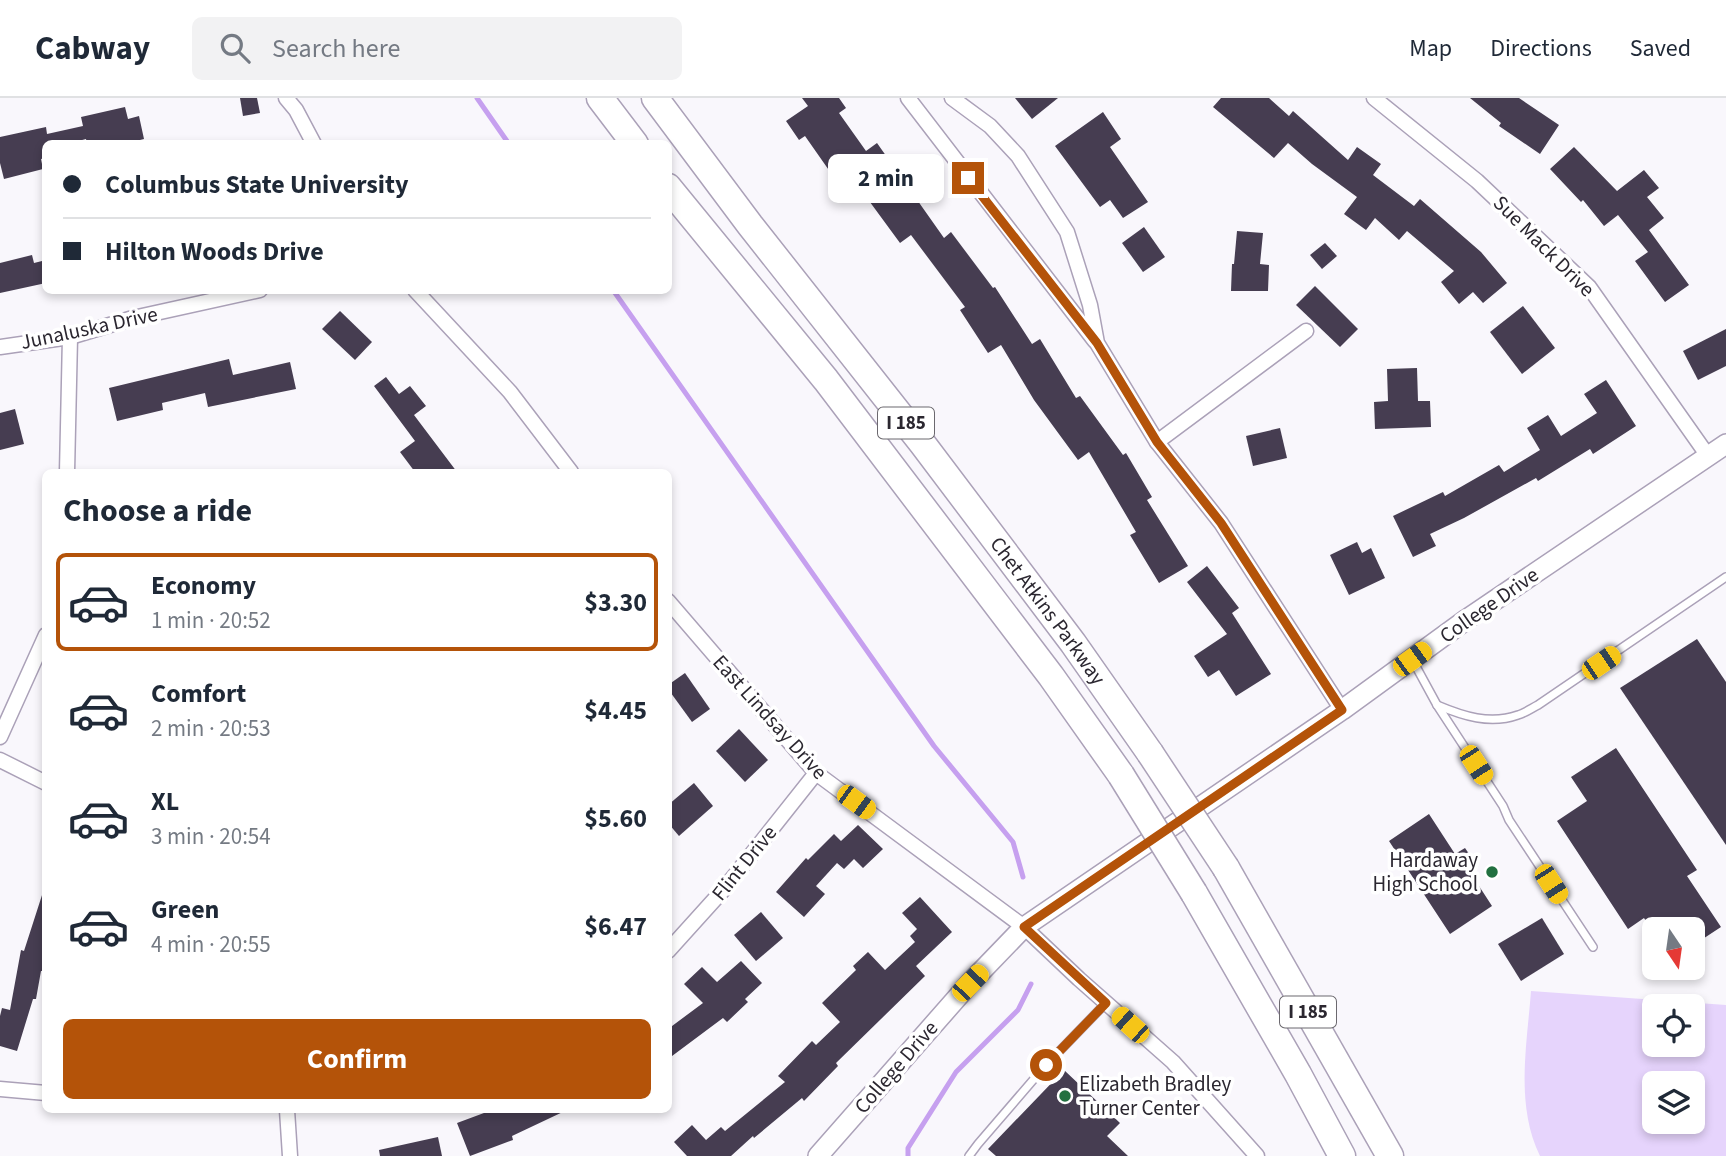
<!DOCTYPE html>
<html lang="en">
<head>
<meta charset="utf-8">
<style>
  :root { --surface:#fff; --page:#f2f2f3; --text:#1f2937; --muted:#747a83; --line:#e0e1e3; --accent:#b45309 }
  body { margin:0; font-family:"Source Sans 3",sans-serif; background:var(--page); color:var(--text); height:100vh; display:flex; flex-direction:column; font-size:26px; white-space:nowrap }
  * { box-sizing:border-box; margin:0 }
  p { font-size:23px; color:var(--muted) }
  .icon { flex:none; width:38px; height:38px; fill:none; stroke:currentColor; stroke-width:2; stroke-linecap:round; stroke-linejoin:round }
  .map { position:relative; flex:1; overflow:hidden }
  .panel { position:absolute; left:42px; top:371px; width:630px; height:644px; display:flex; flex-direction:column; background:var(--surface); border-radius:10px; box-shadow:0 4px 10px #0003 }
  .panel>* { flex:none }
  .top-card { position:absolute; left:42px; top:42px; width:630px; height:154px; border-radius:10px; box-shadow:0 4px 10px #0003; display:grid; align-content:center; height:154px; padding:0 21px; background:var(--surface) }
  .needle { width:46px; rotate:167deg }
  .tools { position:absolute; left:1642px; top:819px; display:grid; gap:14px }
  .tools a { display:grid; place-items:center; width:63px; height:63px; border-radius:10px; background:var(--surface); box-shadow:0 4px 10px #0003; font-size:35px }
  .end { position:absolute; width:32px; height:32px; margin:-16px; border:9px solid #b45309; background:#fff; box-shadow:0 0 0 4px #fff }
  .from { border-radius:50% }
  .bubble { position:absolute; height:49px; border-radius:10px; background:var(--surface); box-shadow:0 4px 10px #0003; font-size:23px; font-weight:700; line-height:49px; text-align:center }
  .car { position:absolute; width:21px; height:42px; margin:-21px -10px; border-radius:9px; box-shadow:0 0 5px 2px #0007; background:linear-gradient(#f5c518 24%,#345 0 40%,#f5c518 0 76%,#345 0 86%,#f5c518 0) }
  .top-card b { display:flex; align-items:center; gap:24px; height:66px; font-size:26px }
  .top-card b+b { border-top:2px solid var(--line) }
  .top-card i { width:18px; height:18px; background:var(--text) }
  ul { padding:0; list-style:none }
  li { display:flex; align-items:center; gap:21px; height:98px; margin:0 14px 10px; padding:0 7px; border:4px solid transparent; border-radius:10px }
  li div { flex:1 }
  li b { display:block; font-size:26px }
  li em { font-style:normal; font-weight:700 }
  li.selected { border-color:var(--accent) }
  li>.icon { width:63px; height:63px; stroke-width:1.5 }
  h2 { padding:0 21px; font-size:32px; line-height:84px }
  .button { display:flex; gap:14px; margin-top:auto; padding:14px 21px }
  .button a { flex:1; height:80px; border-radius:10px; background:var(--accent); color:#fff; font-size:28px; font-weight:700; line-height:80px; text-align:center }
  header { display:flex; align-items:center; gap:42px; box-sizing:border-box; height:98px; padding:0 35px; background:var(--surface); border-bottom:2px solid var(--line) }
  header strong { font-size:33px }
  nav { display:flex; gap:38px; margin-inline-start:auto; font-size:24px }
  .search { width:490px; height:63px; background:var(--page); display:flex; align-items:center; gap:18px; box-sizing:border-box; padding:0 24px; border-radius:10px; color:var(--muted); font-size:26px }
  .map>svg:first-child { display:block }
  .pitch { fill:#e6d4fc; fill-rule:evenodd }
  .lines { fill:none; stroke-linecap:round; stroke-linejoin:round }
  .stream { stroke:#c6a0ef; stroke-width:5 }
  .building { fill:#463d51 }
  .lane-casing { stroke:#aba1b8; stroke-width:10 }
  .street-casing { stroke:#aba1b8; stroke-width:17 }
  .secondary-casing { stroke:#aba1b8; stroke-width:22 }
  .highway-casing { stroke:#aba1b8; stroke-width:29 }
  .lane { stroke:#fff; stroke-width:7 }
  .street { stroke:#fff; stroke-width:14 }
  .secondary { stroke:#fff; stroke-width:19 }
  .highway { stroke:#fff; stroke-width:26 }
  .highway-bridge-casing { stroke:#aba1b8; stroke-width:29; stroke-linecap:butt }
  .highway-bridge { stroke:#fff; stroke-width:26 }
  .route { stroke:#b45309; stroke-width:9 }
  .poi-dot { fill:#227040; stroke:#fff; stroke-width:2.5 }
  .labels { text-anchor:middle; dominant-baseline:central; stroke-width:7; stroke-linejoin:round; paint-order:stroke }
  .shield { fill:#fff; stroke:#6b686e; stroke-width:2 }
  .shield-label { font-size:19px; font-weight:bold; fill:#2b2730 }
  .street-label { font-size:21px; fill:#2b2730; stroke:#fff }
  .poi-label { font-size:21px; fill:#2b2730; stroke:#fff; text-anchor:end }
</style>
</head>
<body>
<header>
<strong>Cabway</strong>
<div class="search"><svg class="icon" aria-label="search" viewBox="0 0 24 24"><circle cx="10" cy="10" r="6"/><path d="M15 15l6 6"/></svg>Search here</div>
<nav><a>Map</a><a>Directions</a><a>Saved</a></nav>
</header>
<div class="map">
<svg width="1726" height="1058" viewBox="0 0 1726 1058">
  <rect width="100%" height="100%" fill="#f9f7fc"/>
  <!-- pitch -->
  <path class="pitch" d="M1531 893 1726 907V1058H1540C1515 1007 1527 947 1531 893ZM1654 908H1692V947H1654ZM1654 985H1692V1024H1654Z"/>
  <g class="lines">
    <!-- stream -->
    <g class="stream">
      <polyline points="477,0 509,46"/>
      <polyline points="613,192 934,648 1013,744 1023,779"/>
      <polyline points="908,1058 908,1050 956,974 1018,912 1031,886"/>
    </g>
  </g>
  <!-- building -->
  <g class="building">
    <polygon points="240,0 257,0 260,15 243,18"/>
    <polygon points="802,0 839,0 846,10 839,15 866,53 877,45 944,140 951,134 993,190 995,189 1032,246 1040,241 1076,300 1080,298 1123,357 1126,355 1152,399 1147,402 1188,468 1159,485 1130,437 1136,434 1089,354 1078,362 1034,302 1001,247 988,255 960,212 965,209 911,137 900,145 845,70 833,78 805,38 799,42 786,23 808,8"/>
    <polygon points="1015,0 1058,0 1032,21"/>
    <polygon points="1221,0 1269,0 1289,18 1293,13 1348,62 1357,49 1381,66 1373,77 1414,108 1420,101 1481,154 1507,185 1483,205 1473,194 1459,206 1441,184 1454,173 1407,133 1399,142 1375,120 1366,132 1344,116 1357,99 1312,66 1288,45 1274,60 1213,9"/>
    <polygon points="1470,0 1519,0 1559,27 1540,56 1499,28 1501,25"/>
    <polygon points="125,9 128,21 139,18 144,41 124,46 87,46 86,41 67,46 46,46 46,60 41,61 43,71 4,81 0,65 0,39 46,29 47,36 83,28 81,19"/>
    <polygon points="1103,14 1121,41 1110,49 1148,104 1123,120 1110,102 1100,109 1055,48"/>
    <polygon points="1574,49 1617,93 1644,72 1659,90 1647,99 1664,120 1649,132 1689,187 1665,204 1635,163 1648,154 1618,117 1604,128 1583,102 1581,104 1550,71"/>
    <polygon points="1144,129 1165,159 1143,174 1122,145"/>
    <polygon points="1237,133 1263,135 1260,166 1269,167 1268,193 1231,193 1232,166 1234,166"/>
    <polygon points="1325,145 1337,158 1322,171 1310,157"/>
    <polygon points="32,157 34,165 46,162 46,185 0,195 0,165"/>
    <polygon points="1315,188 1358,231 1340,249 1296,207"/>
    <polygon points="1523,208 1555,250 1522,276 1490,234"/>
    <polygon points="340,213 372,244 355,262 322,231"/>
    <polygon points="1726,231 1726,268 1698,282 1683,253"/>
    <polygon points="229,261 233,277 290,264 296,291 208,309 205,295 162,305 163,312 117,323 109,290"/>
    <polygon points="1417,270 1418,303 1430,303 1431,329 1375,331 1374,304 1388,303 1387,271"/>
    <polygon points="386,279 399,296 410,288 426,308 414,317 457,374 415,374 400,354 415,343 374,288"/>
    <polygon points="1606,282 1636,328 1593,356 1590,351 1538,383 1536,380 1464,420 1430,436 1436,448 1413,459 1393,418 1443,394 1445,398 1499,367 1504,374 1540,352 1527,330 1548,317 1561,338 1597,315 1584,296"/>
    <polygon points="15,311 24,346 0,352 0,315"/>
    <polygon points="1280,330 1287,360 1253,368 1246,338"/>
    <polygon points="1357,444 1362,455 1371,450 1385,480 1349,497 1330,457"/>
    <polygon points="1207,468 1239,510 1232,515 1271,576 1236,598 1219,572 1208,579 1194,558 1227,536 1187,484"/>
    <polygon points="1697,541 1726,584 1726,747 1620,590"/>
    <polygon points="685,575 710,611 692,624 668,591 668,587"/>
    <polygon points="739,631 768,662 745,684 716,653"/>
    <polygon points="1616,650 1697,772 1687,778 1721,829 1692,848 1692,831 1651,831 1644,820 1628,831 1557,723 1587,703 1571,679"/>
    <polygon points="694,685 713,708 679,738 668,725 668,707"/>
    <polygon points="1429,716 1455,756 1465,750 1476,766 1468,771 1492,808 1450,836 1389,743"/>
    <polygon points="858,727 883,751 863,770 854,761 844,771 837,765 816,788 825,796 804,819 776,794 806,760 808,762 834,736 841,743"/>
    <polygon points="43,794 46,794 46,873 41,873 36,901 33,901 17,953 0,948 0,918 2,910 10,912 21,852 24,853"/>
    <polygon points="920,799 952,834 916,868 925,878 836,965 838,968 804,1003 802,1000 754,1040 753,1038 731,1058 687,1058 674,1044 692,1027 706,1042 721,1029 725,1033 785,984 778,978 812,943 816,947 840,924 822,905 856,872 853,868 868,854 885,872 915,844 910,838 917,831 902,815"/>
    <polygon points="761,814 783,840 756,863 734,837"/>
    <polygon points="1542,820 1564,856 1521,883 1498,846"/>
    <polygon points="741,863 762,885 745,901 748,904 727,924 723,920 668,961 668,931 703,905 684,886 702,869 717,884"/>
    <polygon points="1064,972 1120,1025 1107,1038 1128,1058 996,1058 988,1051"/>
    <polygon points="492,1012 567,1012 512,1038 513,1042 470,1058 457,1025"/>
    <polygon points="438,1039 442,1058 380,1058 379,1052"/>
  </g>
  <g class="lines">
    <defs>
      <g id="lane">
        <polyline points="1413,563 1437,607 1503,708 1509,722 1593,849"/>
        <path d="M1437 607C1463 618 1490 627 1518 617 1525 615 1532 610 1538 607L1726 479"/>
        <polyline points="969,1058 978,1046 1046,967 1106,905"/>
      </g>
      <g id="street">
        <polyline points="286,0 296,12 314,46"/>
        <polyline points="908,0 1095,243"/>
        <polyline points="952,0 990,28 1018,58 1067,134 1090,207 1097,245 1157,344 1221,425 1342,612"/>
        <polyline points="1374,0 1477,83 1589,189 1708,358"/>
        <polyline points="415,192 510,294 571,374"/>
        <polyline points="0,249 70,239 133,220 260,192"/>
        <polyline points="1157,344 1306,233"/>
        <polyline points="67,374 70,239"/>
        <polyline points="668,503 816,675 1024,829 1079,881 1173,964 1257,1058"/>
        <polyline points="0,639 46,537"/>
        <polyline points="0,662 46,685"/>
        <polyline points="668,853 724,791 816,675"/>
        <polyline points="0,991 46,995"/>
        <polyline points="287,1012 290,1058"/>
      </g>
      <polyline id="secondary" points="818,1058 970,885 1024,829 1342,612 1467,521 1726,346"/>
      <g id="highway">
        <polyline points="600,0 635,46"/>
        <path id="s1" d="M655 0 750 127 922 345 1073 545 1150 655"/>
        <polyline points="668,89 826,282 1051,578 1121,677"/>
        <polyline points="1226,770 1390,1058"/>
        <polyline points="1194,795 1298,976 1342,1058"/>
      </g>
    </defs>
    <!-- lane casing -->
    <use href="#lane" class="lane-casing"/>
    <!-- street casing -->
    <use href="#street" class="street-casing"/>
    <!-- secondary casing -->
    <use href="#secondary" class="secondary-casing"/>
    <!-- highway casing -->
    <use href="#highway" class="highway-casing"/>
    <!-- lane -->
    <use href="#lane" class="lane"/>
    <!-- street -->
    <use href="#street" class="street"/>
    <!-- secondary -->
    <use href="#secondary" class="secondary"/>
    <!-- highway -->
    <use href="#highway" class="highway"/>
    <defs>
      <g id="highway-bridge">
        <polyline points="1150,655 1226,770"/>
        <polyline points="1121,677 1194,795"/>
      </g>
    </defs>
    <!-- highway-bridge casing -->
    <use href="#highway-bridge" class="highway-bridge-casing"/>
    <!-- highway-bridge -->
    <use href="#highway-bridge" class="highway-bridge"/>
  </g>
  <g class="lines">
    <!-- route -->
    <polyline class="route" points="968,80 1097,245 1157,344 1221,425 1342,612 1024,829 1106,905 1046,967"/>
  </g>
  <!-- markers -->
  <g class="poi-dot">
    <circle cx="1492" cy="774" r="7"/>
    <circle cx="1065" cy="998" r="7"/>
  </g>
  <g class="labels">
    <!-- shield labels -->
    <g class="shield">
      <rect x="878" y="309.5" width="56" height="31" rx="5"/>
      <rect x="1280" y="898.5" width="56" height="31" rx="5"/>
    </g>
    <g class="shield-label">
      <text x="906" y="325">I 185</text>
      <text x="1308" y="914">I 185</text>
    </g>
    <!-- street labels -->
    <g class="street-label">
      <text transform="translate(1544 148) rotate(45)">Sue Mack Drive</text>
      <text transform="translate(89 230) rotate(-12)">Junaluska Drive</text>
      <text transform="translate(1489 507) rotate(-35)">College Drive</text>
      <text stroke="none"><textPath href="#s1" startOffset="646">Chet Atkins Parkway</textPath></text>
      <text transform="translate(770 619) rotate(48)">East Lindsay Drive</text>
      <text transform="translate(744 765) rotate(-51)">Flint Drive</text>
      <text transform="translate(896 969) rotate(-49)">College Drive</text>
    </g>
    <!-- poi labels -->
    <g class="poi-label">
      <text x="1478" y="762">Hardaway<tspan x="1478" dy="24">High School</tspan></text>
      <text x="1079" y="986" text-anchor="start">Elizabeth Bradley<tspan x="1079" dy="24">Turner Center</tspan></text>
    </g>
  </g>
</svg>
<div class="tools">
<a><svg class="needle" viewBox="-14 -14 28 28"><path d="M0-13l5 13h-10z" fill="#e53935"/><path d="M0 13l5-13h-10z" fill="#747a83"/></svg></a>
<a><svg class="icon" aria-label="locate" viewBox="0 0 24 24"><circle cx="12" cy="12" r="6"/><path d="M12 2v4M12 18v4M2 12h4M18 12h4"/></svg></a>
<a><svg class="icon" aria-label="layers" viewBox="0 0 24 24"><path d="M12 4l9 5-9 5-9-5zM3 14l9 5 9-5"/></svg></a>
</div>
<i class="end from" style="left:1046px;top:967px"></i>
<i class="end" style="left:968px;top:80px"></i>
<div class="bubble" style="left:828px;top:56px;width:116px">2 min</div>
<i class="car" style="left:1412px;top:561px;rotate:54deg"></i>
<i class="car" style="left:1601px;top:565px;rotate:56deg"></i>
<i class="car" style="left:1476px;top:667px;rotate:147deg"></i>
<i class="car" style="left:856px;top:704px;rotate:126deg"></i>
<i class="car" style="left:1551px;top:786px;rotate:147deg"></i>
<i class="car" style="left:970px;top:885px;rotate:44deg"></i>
<i class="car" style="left:1130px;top:927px;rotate:312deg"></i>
<div class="top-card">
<b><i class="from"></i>Columbus State University</b>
<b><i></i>Hilton Woods Drive</b>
</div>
<section class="panel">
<h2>Choose a ride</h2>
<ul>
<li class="selected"><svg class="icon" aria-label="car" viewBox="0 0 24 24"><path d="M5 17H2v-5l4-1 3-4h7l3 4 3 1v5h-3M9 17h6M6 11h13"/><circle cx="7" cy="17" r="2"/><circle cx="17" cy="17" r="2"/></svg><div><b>Economy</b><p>1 min · 20:52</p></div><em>$3.30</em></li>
<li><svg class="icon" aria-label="car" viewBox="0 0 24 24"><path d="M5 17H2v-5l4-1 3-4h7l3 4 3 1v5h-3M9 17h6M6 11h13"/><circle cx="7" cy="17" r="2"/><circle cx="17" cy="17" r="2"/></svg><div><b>Comfort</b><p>2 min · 20:53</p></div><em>$4.45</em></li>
<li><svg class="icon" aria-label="car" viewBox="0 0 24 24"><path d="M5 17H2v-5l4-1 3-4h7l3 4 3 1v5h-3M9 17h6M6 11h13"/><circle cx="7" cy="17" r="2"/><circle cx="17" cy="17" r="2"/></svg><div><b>XL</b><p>3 min · 20:54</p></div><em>$5.60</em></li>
<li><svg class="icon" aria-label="car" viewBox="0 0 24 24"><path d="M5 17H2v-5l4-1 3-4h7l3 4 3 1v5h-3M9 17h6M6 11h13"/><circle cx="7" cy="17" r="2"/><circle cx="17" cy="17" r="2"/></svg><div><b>Green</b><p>4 min · 20:55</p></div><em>$6.47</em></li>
</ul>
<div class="button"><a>Confirm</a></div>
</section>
</div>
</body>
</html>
